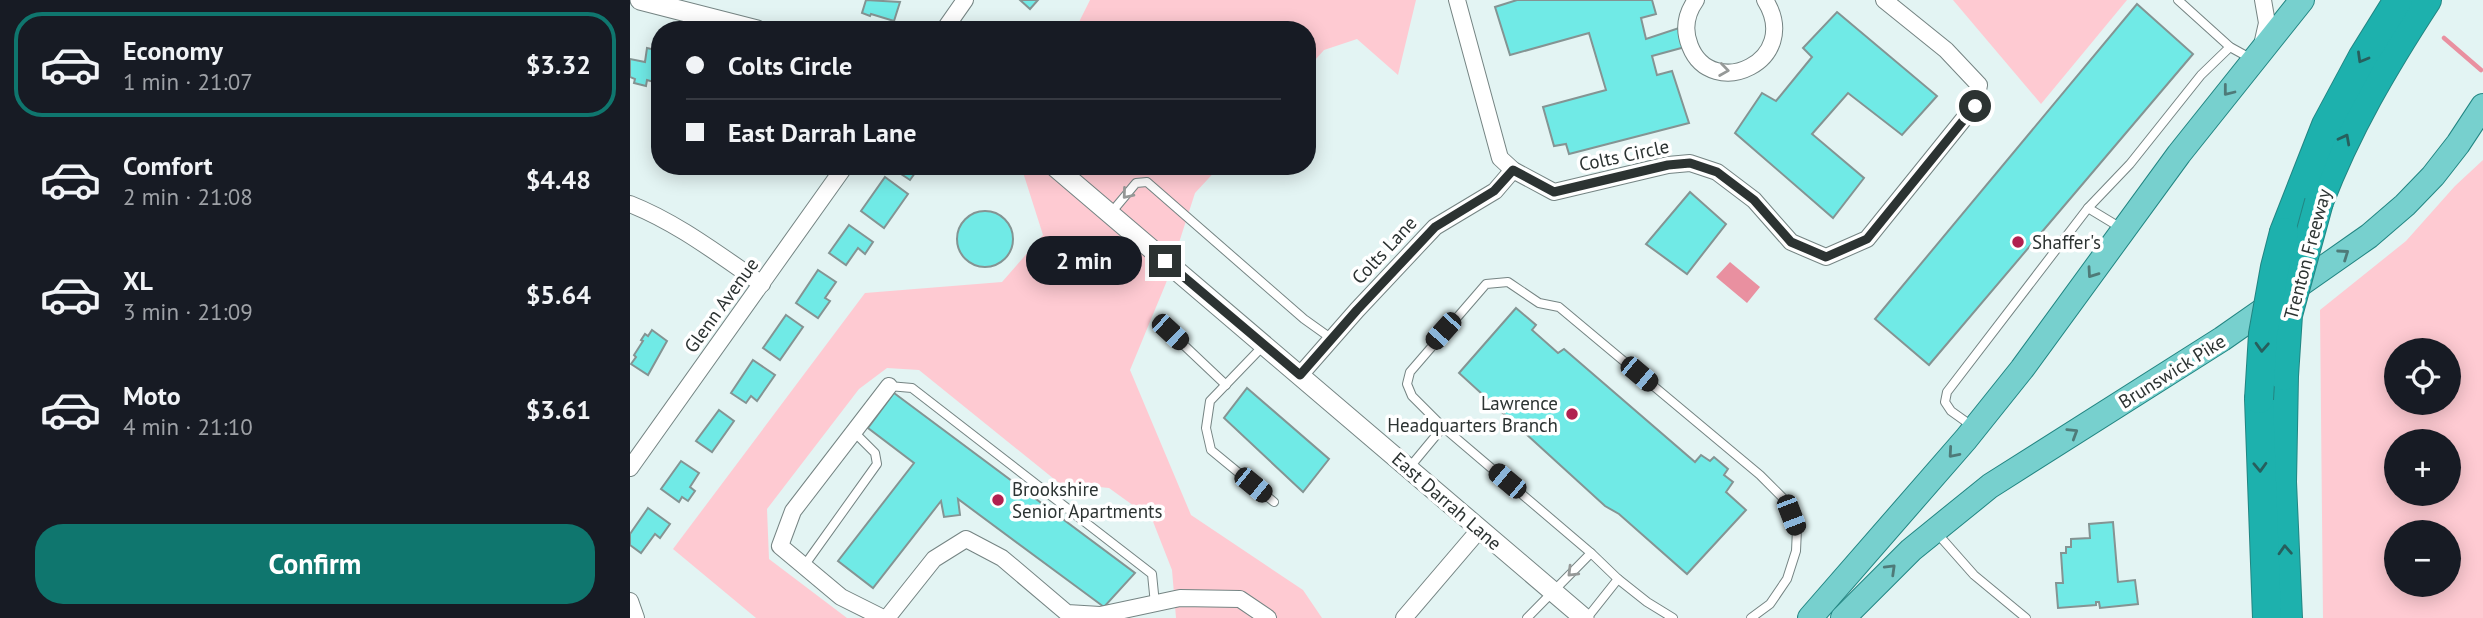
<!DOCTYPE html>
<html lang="en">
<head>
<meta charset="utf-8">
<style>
  :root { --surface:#171b24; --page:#20242c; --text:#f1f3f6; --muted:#9ea1a6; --line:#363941; --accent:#0f766e }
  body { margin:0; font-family:"PT Sans",sans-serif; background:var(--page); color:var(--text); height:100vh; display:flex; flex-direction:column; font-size:26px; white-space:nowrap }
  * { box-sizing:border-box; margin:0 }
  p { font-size:23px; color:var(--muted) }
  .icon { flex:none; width:38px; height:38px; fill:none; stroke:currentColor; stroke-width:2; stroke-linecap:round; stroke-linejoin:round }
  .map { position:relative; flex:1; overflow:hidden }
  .details { display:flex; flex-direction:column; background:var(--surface); width:630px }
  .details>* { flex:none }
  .banner { position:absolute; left:21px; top:21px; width:665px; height:154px; border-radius:28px; box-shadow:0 4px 18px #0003; display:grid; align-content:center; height:154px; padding:0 35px; background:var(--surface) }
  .tools { position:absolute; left:1754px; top:338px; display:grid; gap:14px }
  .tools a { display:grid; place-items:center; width:77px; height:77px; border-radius:50%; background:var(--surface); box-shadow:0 4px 18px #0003; font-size:35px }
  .end { position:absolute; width:32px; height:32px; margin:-16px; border:9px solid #2c3332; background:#fff; box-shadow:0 0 0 4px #fff }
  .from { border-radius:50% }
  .bubble { position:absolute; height:49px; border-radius:24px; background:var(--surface); box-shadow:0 4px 18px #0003; font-size:23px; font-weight:700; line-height:49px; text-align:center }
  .car { position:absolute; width:21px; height:42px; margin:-21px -10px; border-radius:9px; box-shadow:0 0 5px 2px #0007; background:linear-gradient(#222 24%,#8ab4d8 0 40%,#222 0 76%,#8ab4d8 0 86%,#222 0) }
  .banner b { display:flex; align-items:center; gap:24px; height:66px; font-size:26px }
  .banner b+b { border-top:2px solid var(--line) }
  .banner i { width:18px; height:18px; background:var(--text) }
  ul { padding:12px 0 0; list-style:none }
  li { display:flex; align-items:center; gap:21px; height:105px; margin:0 14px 10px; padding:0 21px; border:4px solid transparent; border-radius:28px }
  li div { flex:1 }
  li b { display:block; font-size:26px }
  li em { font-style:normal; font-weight:700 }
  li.current { border-color:var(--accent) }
  li>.icon { width:63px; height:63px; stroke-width:1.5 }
  .action { display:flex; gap:14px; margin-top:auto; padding:14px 35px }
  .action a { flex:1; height:80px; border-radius:28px; background:var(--accent); color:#fff; font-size:28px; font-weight:700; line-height:80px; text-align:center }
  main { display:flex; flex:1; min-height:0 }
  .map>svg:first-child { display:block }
  .green { fill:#fecad2; fill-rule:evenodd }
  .water { fill:#e990a0 }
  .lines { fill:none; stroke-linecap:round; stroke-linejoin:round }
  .stream { stroke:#e990a0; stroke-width:4.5 }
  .building { fill:#70eae6; stroke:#849493; stroke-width:2 }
  .service-casing { stroke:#758483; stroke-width:10 }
  .minor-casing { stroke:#758483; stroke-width:18 }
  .tertiary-casing { stroke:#758483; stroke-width:21 }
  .primary-casing { stroke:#228582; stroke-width:26 }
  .motorway-casing { stroke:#228582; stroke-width:30 }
  .service { stroke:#fff; stroke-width:8 }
  .minor { stroke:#fff; stroke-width:16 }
  .tertiary { stroke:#fff; stroke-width:19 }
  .primary { stroke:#77d0ce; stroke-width:24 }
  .motorway { stroke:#1db1ad; stroke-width:28 }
  .motorway-bridge-casing { stroke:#228582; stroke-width:30; stroke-linecap:butt }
  .motorway-bridge { stroke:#1db1ad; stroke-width:28 }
  .oneway { stroke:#275f5d }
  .oneway2 { stroke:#969998 }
  .oneway3 { stroke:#4e7a78 }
  .route { stroke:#2c3332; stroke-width:9 }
  .poi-dot { fill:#b12050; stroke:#fff; stroke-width:2.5 }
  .labels { text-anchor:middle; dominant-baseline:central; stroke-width:7; stroke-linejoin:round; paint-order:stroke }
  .street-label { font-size:19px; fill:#2c3332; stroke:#fff }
  .poi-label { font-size:19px; fill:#2c3332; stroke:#fff; text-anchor:start }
</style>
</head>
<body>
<main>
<section class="details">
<ul>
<li class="current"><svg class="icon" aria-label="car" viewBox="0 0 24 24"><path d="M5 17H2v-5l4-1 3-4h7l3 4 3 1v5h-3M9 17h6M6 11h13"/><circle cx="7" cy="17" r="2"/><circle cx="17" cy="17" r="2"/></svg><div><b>Economy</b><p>1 min · 21:07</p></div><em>$3.32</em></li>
<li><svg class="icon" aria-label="car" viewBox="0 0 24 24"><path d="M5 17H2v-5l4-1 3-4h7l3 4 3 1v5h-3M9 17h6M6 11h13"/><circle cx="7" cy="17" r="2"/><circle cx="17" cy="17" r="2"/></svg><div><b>Comfort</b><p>2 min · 21:08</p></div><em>$4.48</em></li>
<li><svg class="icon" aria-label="car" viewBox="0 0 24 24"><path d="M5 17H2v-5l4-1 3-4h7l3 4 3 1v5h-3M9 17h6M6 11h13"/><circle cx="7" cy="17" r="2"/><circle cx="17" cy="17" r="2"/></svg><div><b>XL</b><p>3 min · 21:09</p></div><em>$5.64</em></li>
<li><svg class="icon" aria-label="car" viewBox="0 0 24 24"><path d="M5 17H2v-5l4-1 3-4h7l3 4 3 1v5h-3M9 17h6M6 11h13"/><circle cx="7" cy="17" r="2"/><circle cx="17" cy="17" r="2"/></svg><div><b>Moto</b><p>4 min · 21:10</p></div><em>$3.61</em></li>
</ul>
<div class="action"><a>Confirm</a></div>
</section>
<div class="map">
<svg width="1853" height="618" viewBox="0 0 1853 618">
  <rect width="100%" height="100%" fill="#e3f4f3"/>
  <!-- green -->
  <g class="green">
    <polygon points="460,0 786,0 768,75 727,39 694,50 677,69 677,30 445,30"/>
    <polygon points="1323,0 1497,0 1411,104"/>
    <path d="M1853 160V618H1693L1690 310 1776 241 1825 186ZM1818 350V402H1766V350ZM1766 441H1818V494H1766ZM1766 532H1818V584H1766Z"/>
    <polygon points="391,166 590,166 565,193 536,283 500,370 561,515 673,590 692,618 546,618 542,570 522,519 479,488 429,483 289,370 257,368 229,389 137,509 139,559 217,618 126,618 43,549 235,293 372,282 413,235"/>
  </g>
  <!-- water -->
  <polygon class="water" points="1100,262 1130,287 1117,303 1086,277"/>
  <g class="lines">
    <!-- stream -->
    <polyline class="stream" points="1814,38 1851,70"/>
  </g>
  <!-- building -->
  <g class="building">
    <polygon points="236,0 270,2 264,21 241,14 240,16 232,13"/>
    <polygon points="390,0 408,0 400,9"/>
    <polygon points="887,0 1022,0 1026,14 1011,18 1016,39 1049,28 1055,47 1022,56 1027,75 1042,71 1059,123 939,154 936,144 924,146 913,107 976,90 959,33 880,55 865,7"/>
    <polygon points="1507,4 1563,54 1299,365 1245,319"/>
    <polygon points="1207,12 1307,96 1272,135 1218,93 1182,134 1234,178 1203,218 1105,133 1132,93 1146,101 1182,57 1173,48"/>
    <polygon points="17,48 30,51 30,64 24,82 17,80 16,86 4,83 5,79 0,77 0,59 15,62"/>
    <polygon points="264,166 290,166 280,180 262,168"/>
    <polygon points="255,177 278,194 254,228 231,211"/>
    <polygon points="1060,192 1096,224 1057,274 1016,244"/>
    <circle cx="355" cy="239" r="28"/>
    <polygon points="219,225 243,242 235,254 228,248 216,265 199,253"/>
    <polygon points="188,270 206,282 195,298 200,301 188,318 166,303"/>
    <polygon points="886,308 906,325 902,330 928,353 934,349 1065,462 1071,455 1080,461 1084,457 1098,469 1094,475 1103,482 1096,492 1116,510 1057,574 989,514 975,506 829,373"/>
    <polygon points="156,315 173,327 150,360 133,348"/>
    <polygon points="22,330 37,341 18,375 1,364 6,357 4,355 13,341 11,340 15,334 18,336"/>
    <polygon points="123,360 145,375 127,401 121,396 116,403 101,393"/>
    <polygon points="617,388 699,459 673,492 594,418"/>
    <polygon points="264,393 505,573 474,607 328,499 330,515 314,517 311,501 243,588 208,561 284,463 238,428"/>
    <polygon points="89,410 104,421 82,452 66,441"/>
    <polygon points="51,461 69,473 60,487 65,491 58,501 52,497 49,502 31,489"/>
    <polygon points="18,508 40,524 30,538 25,534 11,553 0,545 0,534"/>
    <polygon points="1483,522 1488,582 1505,580 1508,604 1470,608 1469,602 1466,602 1466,605 1428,608 1426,583 1433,583 1431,553 1436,553 1436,547 1441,547 1441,539 1460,538 1459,524"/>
  </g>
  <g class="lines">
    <defs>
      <g id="service">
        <polyline points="1548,0 1600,47 1620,58"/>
        <polyline points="480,214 506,183 517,182 674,319 702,339"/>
        <polyline points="1491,228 1458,208 1500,164 1571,75 1600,47"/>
        <polyline points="540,332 596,385"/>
        <polyline points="634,345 580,401 576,428 581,450 644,502"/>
        <polyline points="259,386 282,388 522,574 525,604"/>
        <polyline points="1342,426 1321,411 1315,402 1317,392 1458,208"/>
        <polyline points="779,468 813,427"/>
        <polyline points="1306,532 1344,575 1396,618"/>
        <polyline points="174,566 247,464 245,453 224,432"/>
        <polyline points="897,618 961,553"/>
        <polyline points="957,618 988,579"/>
        <polyline points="1043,618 1017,602 988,579 961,553 813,427 782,396 777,384 780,372 856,284 878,282 909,303 929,307 1130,475 1156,501 1167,529 1166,551 1157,579 1140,604 1121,618"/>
      </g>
      <g id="minor">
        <polyline points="827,0 870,158 883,170 924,192 1038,165 1060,163 1087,172 1124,200 1161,242 1196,257 1237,239 1345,105 1349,85 1316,50 1254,0"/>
        <path d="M1066 0C1056 14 1053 29 1060 46 1082 102 1173 61 1135 0"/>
        <polyline points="314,30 335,0"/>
        <polyline points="1632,45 1637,23 1633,0"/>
        <path d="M0 204C48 223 89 255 132 284"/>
        <polyline points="670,375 727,310 805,227 865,191 883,170"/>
        <polyline points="0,468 215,166"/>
        <polyline points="0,601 6,618"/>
        <polyline points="253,618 211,597 150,546 163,511 259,386"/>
        <polyline points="257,618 304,559 336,539 372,558 437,613 470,615 550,598 610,599 638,618"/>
        <polyline points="774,618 850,529"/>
      </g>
      <g id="tertiary">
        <polyline points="10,0 127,30"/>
        <polyline points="424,166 954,618"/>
      </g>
      <g id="primary">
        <polyline points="1180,618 1336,439 1392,369 1549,154 1672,0"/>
        <polyline points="1213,618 1281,550 1360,486 1592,339 1739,236 1775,205 1803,176 1828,144 1853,106"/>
      </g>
      <g id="motorway">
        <path d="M1689 202C1717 129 1754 66 1797 0"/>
        <polyline points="1654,232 1696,125 1732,58 1768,0"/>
        <polyline points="1654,376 1652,482 1658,618"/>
        <polyline points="1629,399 1637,618"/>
      </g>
    </defs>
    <!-- service casing -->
    <use href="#service" class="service-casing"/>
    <!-- minor casing -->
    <use href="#minor" class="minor-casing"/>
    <!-- tertiary casing -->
    <use href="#tertiary" class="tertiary-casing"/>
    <!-- primary casing -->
    <use href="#primary" class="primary-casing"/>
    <!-- motorway casing -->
    <use href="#motorway" class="motorway-casing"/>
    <!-- service -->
    <use href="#service" class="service"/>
    <!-- minor -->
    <use href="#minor" class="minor"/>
    <!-- tertiary -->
    <use href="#tertiary" class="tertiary"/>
    <!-- primary -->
    <use href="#primary" class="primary"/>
    <!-- motorway -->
    <use href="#motorway" class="motorway"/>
    <defs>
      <g id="motorway-bridge">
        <polyline points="1654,376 1658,315 1689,202"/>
        <polyline points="1629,399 1633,334 1645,267 1654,232"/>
      </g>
    </defs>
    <!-- motorway-bridge casing -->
    <use href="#motorway-bridge" class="motorway-bridge-casing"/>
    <!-- motorway-bridge -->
    <use href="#motorway-bridge" class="motorway-bridge"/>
  </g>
  <!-- one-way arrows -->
  <defs><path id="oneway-chevron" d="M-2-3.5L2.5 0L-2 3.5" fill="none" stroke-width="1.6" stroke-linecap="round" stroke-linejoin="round" transform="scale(1.75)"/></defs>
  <g class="oneway">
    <use href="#oneway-chevron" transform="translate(1732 58) rotate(120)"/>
    <use href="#oneway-chevron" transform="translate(1715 139) rotate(-62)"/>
    <use href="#oneway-chevron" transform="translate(1632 347) rotate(93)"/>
    <use href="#oneway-chevron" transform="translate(1630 467) rotate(88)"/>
    <use href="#oneway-chevron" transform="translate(1655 550) rotate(-93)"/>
  </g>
  <g class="oneway2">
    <use href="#oneway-chevron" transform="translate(1094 70) rotate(8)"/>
    <use href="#oneway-chevron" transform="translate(497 194) rotate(130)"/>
    <use href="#oneway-chevron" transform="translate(942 572) rotate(135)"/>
  </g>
  <g class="oneway3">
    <use href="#oneway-chevron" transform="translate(1598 91) rotate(128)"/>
    <use href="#oneway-chevron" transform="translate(1714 254) rotate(-35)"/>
    <use href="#oneway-chevron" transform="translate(1462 273) rotate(125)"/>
    <use href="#oneway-chevron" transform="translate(1443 433) rotate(-32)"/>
    <use href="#oneway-chevron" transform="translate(1323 453) rotate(131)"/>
    <use href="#oneway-chevron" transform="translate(1261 569) rotate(-44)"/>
  </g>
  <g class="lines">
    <!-- route -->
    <polyline class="route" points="535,261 670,375 727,310 805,227 864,191 883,170 924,192 1038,165 1060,163 1087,172 1124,200 1161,242 1196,257 1237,239 1345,106"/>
  </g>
  <!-- markers -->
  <g class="poi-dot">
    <circle cx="1388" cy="242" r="7"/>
    <circle cx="942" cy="414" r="7"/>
    <circle cx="368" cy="500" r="7"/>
  </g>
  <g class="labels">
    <!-- street labels -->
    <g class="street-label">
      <text transform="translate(994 155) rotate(-12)">Colts Circle</text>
      <text transform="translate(754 250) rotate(-47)">Colts Lane</text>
      <text transform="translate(1677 254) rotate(-75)">Trenton Freeway</text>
      <text transform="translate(91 305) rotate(-54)">Glenn Avenue</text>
      <text transform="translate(1542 371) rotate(-32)">Brunswick Pike</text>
      <text transform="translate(817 501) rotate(41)">East Darrah Lane</text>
    </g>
    <!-- poi labels -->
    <g class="poi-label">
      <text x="1402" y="242">Shaffer's</text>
      <text x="928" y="403" text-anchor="end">Lawrence<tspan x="928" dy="22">Headquarters Branch</tspan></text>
      <text x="382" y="489">Brookshire<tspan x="382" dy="22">Senior Apartments</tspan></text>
    </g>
  </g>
</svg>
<div class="tools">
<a><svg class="icon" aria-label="locate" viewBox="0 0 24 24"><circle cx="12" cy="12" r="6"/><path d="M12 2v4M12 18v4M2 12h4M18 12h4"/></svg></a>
<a>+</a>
<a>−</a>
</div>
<i class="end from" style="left:1345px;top:106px"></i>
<i class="end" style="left:535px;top:261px"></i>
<div class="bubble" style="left:396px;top:236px;width:116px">2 min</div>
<i class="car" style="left:813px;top:331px;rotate:222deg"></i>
<i class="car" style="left:540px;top:332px;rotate:133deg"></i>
<i class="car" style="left:1009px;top:374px;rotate:130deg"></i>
<i class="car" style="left:877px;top:481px;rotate:310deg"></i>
<i class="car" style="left:623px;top:485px;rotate:129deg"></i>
<i class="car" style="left:1161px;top:515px;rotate:159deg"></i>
<div class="banner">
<b><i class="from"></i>Colts Circle</b>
<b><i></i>East Darrah Lane</b>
</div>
</div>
</main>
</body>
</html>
